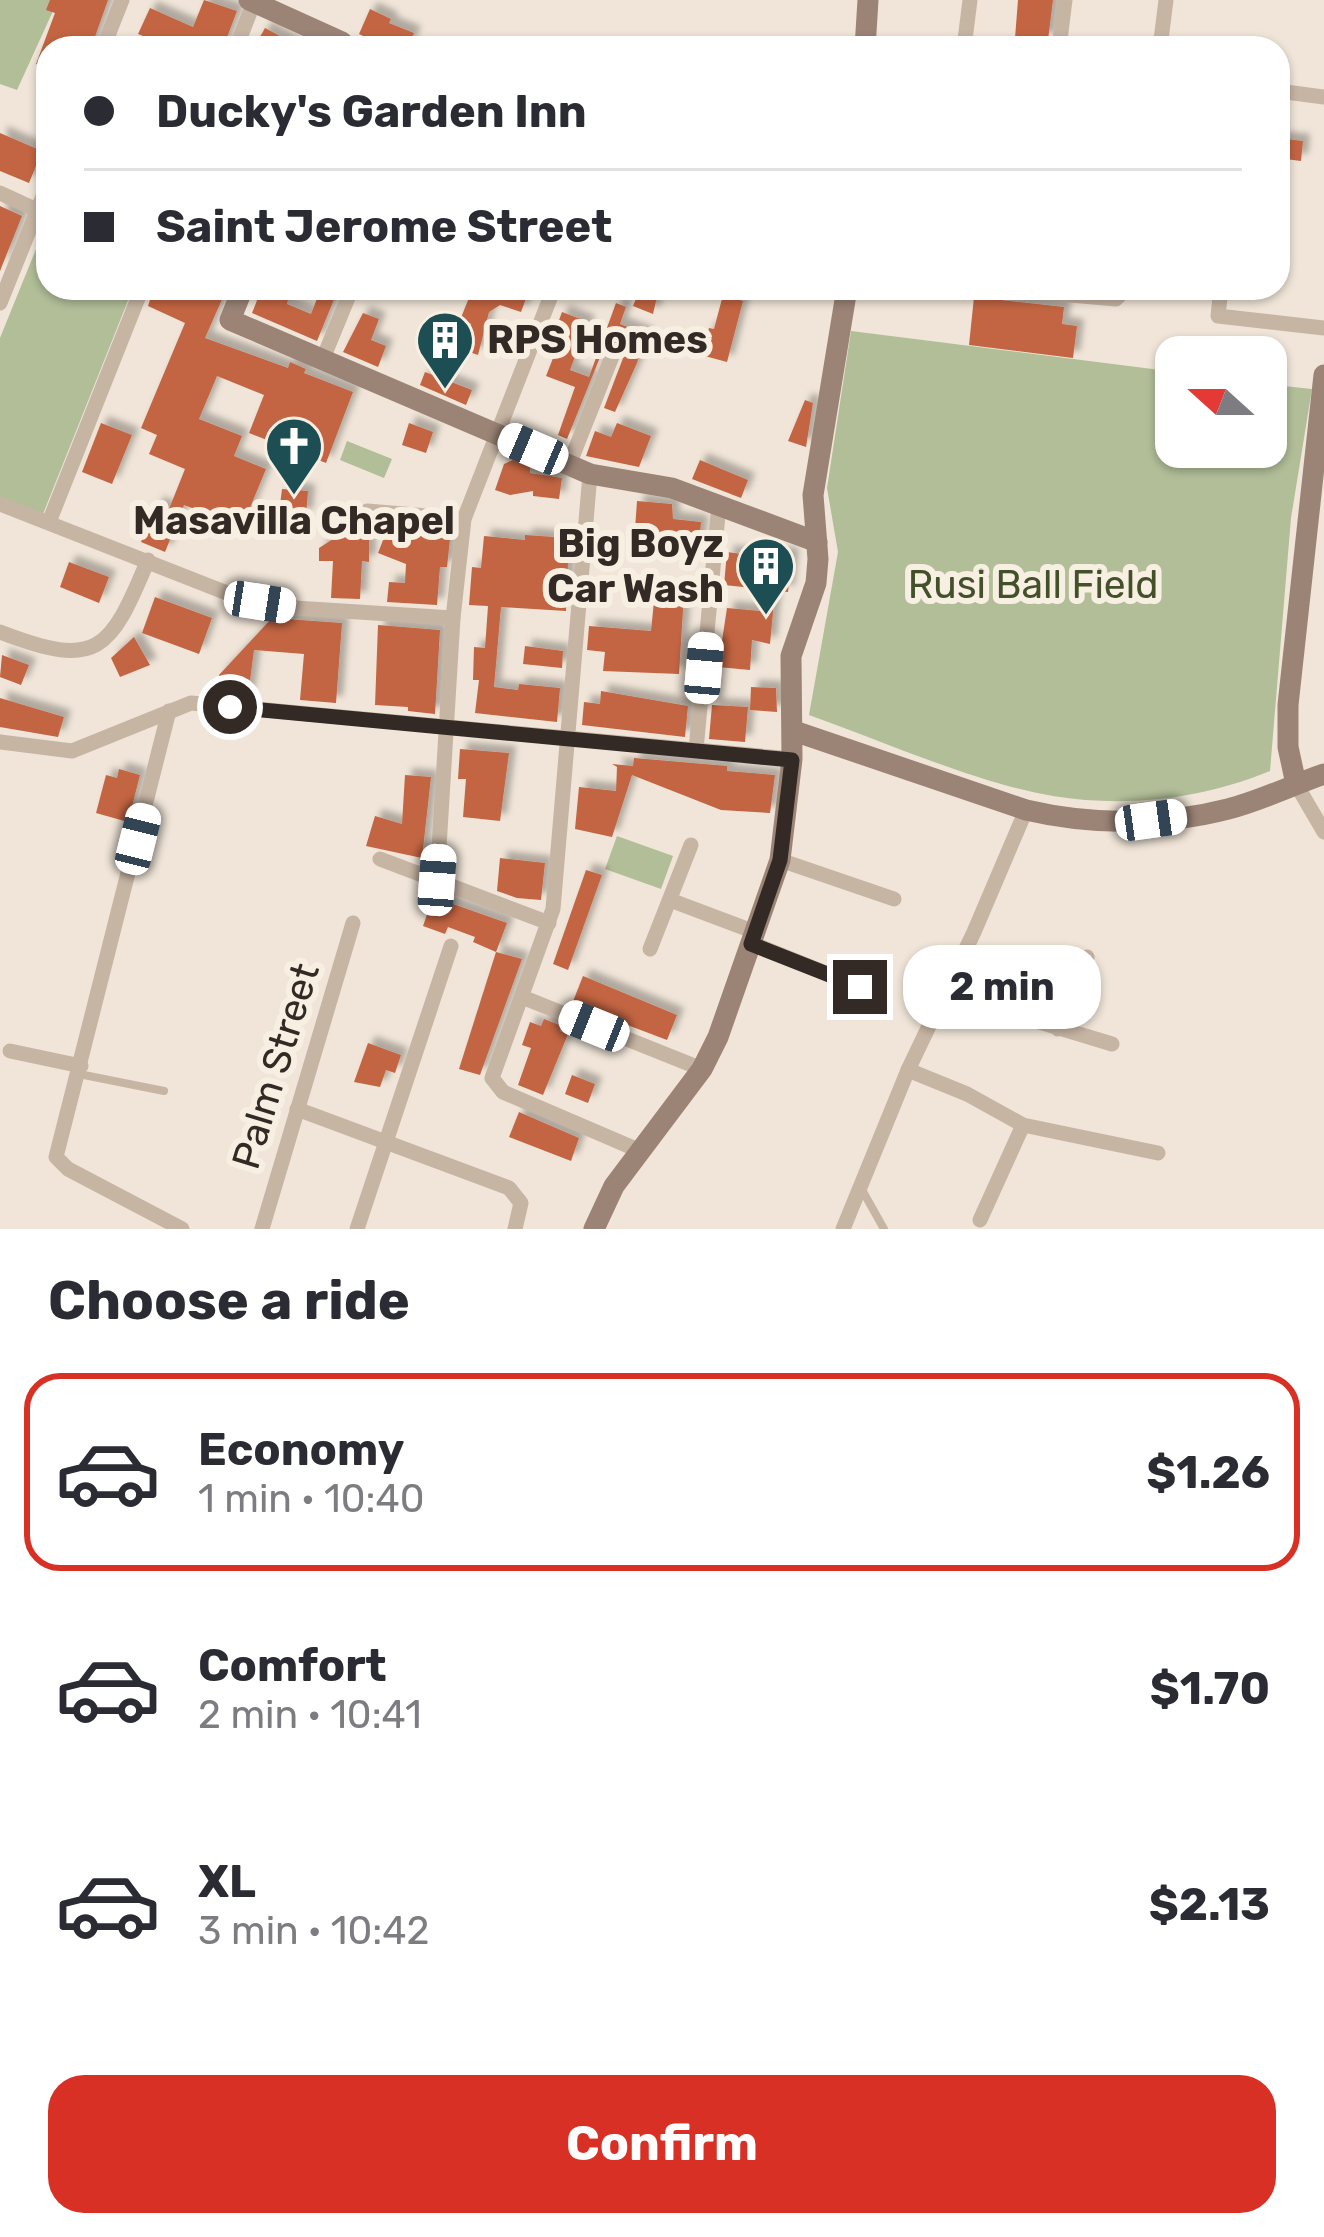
<!DOCTYPE html>
<html lang="en">
<head>
<meta charset="utf-8">
<style>
  :root { --surface:#fff; --page:#f2f2f3; --text:#2b2b33; --muted:#7c7c81; --line:#e1e1e2; --accent:#d93025 }
  body { margin:0; font-family:Rubik,sans-serif; background:var(--page); color:var(--text); height:100vh; display:flex; flex-direction:column; font-size:45px; white-space:nowrap }
  * { box-sizing:border-box; margin:0 }
  p { font-size:39px; color:var(--muted) }
  .icon { flex:none; width:66px; height:66px; fill:none; stroke:currentColor; stroke-width:2; stroke-linecap:round; stroke-linejoin:round }
  .map { position:relative; height:1229px; overflow:hidden }
  .side { display:flex; flex-direction:column; background:var(--surface); flex:1 }
  .side>* { flex:none }
  .banner { position:absolute; left:36px; top:36px; width:1254px; height:264px; border-radius:36px; box-shadow:0 3px 9px #0004; display:grid; align-content:center; height:264px; padding:0 48px; background:var(--surface) }
  .needle { width:78px; rotate:291deg }
  .tools { position:absolute; left:1155px; top:336px; display:grid; gap:24px }
  .tools a { display:grid; place-items:center; width:132px; height:132px; border-radius:24px; background:var(--surface); box-shadow:0 3px 9px #0004; font-size:60px }
  .end { position:absolute; width:54px; height:54px; margin:-27px; border:15px solid #332a26; background:#fff; box-shadow:0 0 0 6px #fff }
  .from { border-radius:50% }
  .bubble { position:absolute; height:84px; border-radius:36px; background:var(--surface); box-shadow:0 3px 9px #0004; font-size:39px; font-weight:700; line-height:84px; text-align:center }
  .car { position:absolute; width:36px; height:72px; margin:-36px -18px; border-radius:15px; box-shadow:0 0 9px 3px #0007; background:linear-gradient(#fff 24%,#345 0 40%,#fff 0 76%,#345 0 86%,#fff 0) }
  .banner b { display:flex; align-items:center; gap:42px; height:114px; font-size:45px }
  .banner b+b { border-top:3px solid var(--line) }
  .banner i { width:30px; height:30px; background:var(--text) }
  ul { padding:0; list-style:none }
  li { display:flex; align-items:center; gap:36px; height:198px; margin:0 24px 18px; padding:0 24px; border:6px solid transparent; border-radius:36px }
  li div { flex:1 }
  li b { display:block; font-size:45px }
  li em { font-style:normal; font-weight:700 }
  li.active { border-color:var(--accent) }
  li>.icon { width:108px; height:108px; stroke-width:1.5 }
  h2 { padding:0 48px; font-size:54px; line-height:144px }
  .action { display:flex; gap:24px; margin-top:auto; padding:24px 48px }
  .action a { flex:1; height:138px; border-radius:36px; background:var(--accent); color:#fff; font-size:48px; font-weight:700; line-height:138px; text-align:center }
  .map>svg:first-child { display:block }
  .green { fill:#b1be98 }
  .building { fill:#c36543; filter:url(#shadow) }
  .lines { fill:none; stroke-linecap:round; stroke-linejoin:round }
  .lane { stroke:#c7b5a4; stroke-width:8 }
  .street { stroke:#c7b5a4; stroke-width:15 }
  .secondary { stroke:#9b8476; stroke-width:21 }
  .route { stroke:#332a26; stroke-width:15 }
  .labels { text-anchor:middle; dominant-baseline:central; stroke-width:12; stroke-linejoin:round; paint-order:stroke }
  .poi-label { font-size:39px; font-weight:bold; fill:#332a26; stroke:#f8efe3; text-anchor:start }
  .park-label { font-size:39px; fill:#42512a; stroke:#f8efe3 }
  .street-label { font-size:39px; fill:#332a26; stroke:#f8efe3 }
</style>
</head>
<body>
<div class="map">
<svg width="1324" height="1229" viewBox="0 0 1324 1229">
  <defs>
    <filter id="shadow"><feDropShadow dx="7" dy="-7" stdDeviation="3" flood-color="#0004"/></filter>
  </defs>
  <rect width="100%" height="100%" fill="#f0e5d8"/>
  <!-- green -->
  <g class="green">
    <polygon points="0,0 58,0 17,90 0,84"/>
    <polygon points="45,227 48,228 48,288 133,288 43,514 0,497 0,338"/>
    <path d="M851 331 1176 372V447H1266V384L1312 389 1291 518 1270 771C1202 799 1127 808 1053 796 979 784 882 741 809 715L838 552 827 488Z"/>
    <polygon points="347,441 392,459 384,478 340,460"/>
    <polygon points="617,836 673,856 661,889 605,869"/>
  </g>
  <!-- building -->
  <g class="building">
    <polygon points="50,0 108,0 91,48 48,48 48,69 36,64 55,13 46,10"/>
    <polygon points="204,0 237,11 223,48 139,48 143,36 138,34 150,8 193,27"/>
    <polygon points="1018,0 1053,0 1048,40 1015,38"/>
    <polygon points="370,9 391,19 389,23 414,33 408,48 388,48 359,34"/>
    <polygon points="265,28 302,48 254,48"/>
    <polygon points="0,133 42,151 29,183 0,171"/>
    <polygon points="1278,138 1303,141 1301,161 1278,158"/>
    <polygon points="0,206 22,216 0,271"/>
    <polygon points="154,288 227,288 205,338 288,368 290,362 306,369 304,373 353,392 326,463 249,433 264,395 217,376 199,419 242,436 234,456 266,469 242,527 184,505 165,552 141,542 157,503 169,509 185,469 149,454 157,435 141,428 185,323 148,306"/>
    <polygon points="262,288 291,288 287,304 311,314 320,291 335,297 317,341 252,313"/>
    <polygon points="473,288 505,288 527,296 521,312 500,305 489,312 478,355 461,349 471,324 460,320"/>
    <polygon points="640,288 659,288 653,314 633,306"/>
    <polygon points="723,295 743,301 727,362 701,355 709,328 714,329"/>
    <polygon points="974,297 1064,307 1062,324 1077,326 1073,358 969,345"/>
    <polygon points="616,303 626,307 620,324 646,334 637,363 615,412 604,408 625,353 618,343 605,345 567,439 558,435 575,387 546,376 557,348 550,345 562,312 588,322 570,370 589,377"/>
    <polygon points="363,313 379,319 371,340 386,346 378,367 343,352"/>
    <polygon points="425,372 472,390 466,405 420,385"/>
    <polygon points="805,400 813,403 806,447 788,441"/>
    <polygon points="101,423 132,435 112,484 82,472"/>
    <polygon points="409,423 433,432 426,453 402,445"/>
    <polygon points="617,423 651,436 639,467 586,456 595,431 611,437"/>
    <polygon points="513,460 530,465 530,473 562,478 559,499 533,496 533,491 510,495 495,490 504,464"/>
    <polygon points="700,460 748,480 741,498 692,479"/>
    <polygon points="282,489 308,491 306,516 279,513"/>
    <polygon points="637,501 672,504 673,519 701,522 698,557 674,555 675,546 634,543"/>
    <polygon points="361,521 369,523 369,562 362,561 360,599 331,598 333,561 319,561 319,548"/>
    <polygon points="409,526 451,530 447,567 440,567 437,605 387,602 389,582 405,583 406,564 378,553 385,535 408,544"/>
    <polygon points="525,535 569,538 566,611 501,607 494,687 518,690 519,684 560,688 557,722 475,713 479,680 473,680 474,647 485,648 488,606 469,605 472,567 481,568 484,536 525,540"/>
    <polygon points="727,552 778,559 779,553 792,555 788,592 775,591 770,644 752,640 750,670 718,667 727,608 760,611 762,589 724,585"/>
    <polygon points="69,562 109,577 99,603 60,587"/>
    <polygon points="655,591 684,594 679,674 603,671 605,652 587,650 589,626 651,631"/>
    <polygon points="155,597 212,618 199,654 142,633"/>
    <polygon points="272,618 342,623 336,703 300,700 304,654 254,650 248,696 217,693 219,675"/>
    <polygon points="378,625 440,630 435,714 408,711 408,707 375,705"/>
    <polygon points="134,637 150,665 120,677 111,658"/>
    <polygon points="525,646 563,651 562,668 523,664"/>
    <polygon points="2,655 29,665 21,685 0,677"/>
    <polygon points="751,687 776,688 777,712 750,710"/>
    <polygon points="601,691 688,706 685,737 582,725 584,702 600,704"/>
    <polygon points="0,698 64,717 58,737 0,727"/>
    <polygon points="712,705 748,707 745,742 709,739"/>
    <polygon points="460,749 509,753 500,821 463,817 466,779 458,779"/>
    <polygon points="634,758 727,766 727,771 775,775 770,813 721,810 632,775 612,837 575,829 579,787 616,791 617,767 612,764 633,766"/>
    <polygon points="119,769 140,775 128,822 96,813 106,775 117,778"/>
    <polygon points="405,775 431,777 422,858 366,846 375,816 402,824"/>
    <polygon points="500,858 545,863 541,900 517,898 497,891"/>
    <polygon points="586,870 602,875 568,970 553,964"/>
    <polygon points="433,897 507,923 496,952 473,942 475,937 448,927 445,934 423,926"/>
    <polygon points="496,952 522,959 480,1075 459,1069"/>
    <polygon points="583,976 677,1015 667,1040 572,1004"/>
    <polygon points="544,1019 562,1026 560,1031 568,1034 543,1095 518,1085 531,1048 522,1045 530,1022 541,1026"/>
    <polygon points="368,1043 401,1055 395,1073 386,1070 380,1087 354,1082"/>
    <polygon points="572,1075 595,1084 588,1103 565,1094"/>
    <polygon points="519,1112 579,1138 571,1161 509,1137"/>
  </g>
  <g class="lines">
    <!-- lane -->
    <g class="lane">
      <polyline points="79,1074 164,1091"/>
      <polyline points="861,1188 884,1229"/>
    </g>
    <!-- street -->
    <g class="street">
      <polyline points="103,48 122,0"/>
      <polyline points="236,48 254,2"/>
      <polyline points="964,48 970,0"/>
      <polyline points="1059,48 1065,0"/>
      <polyline points="1160,48 1166,0"/>
      <polyline points="1278,91 1324,97"/>
      <polyline points="0,193 37,210"/>
      <polyline points="992,288 1116,299 1127,288"/>
      <polyline points="1221,288 1218,316 1324,328"/>
      <polyline points="0,303 48,184"/>
      <polyline points="322,361 352,288"/>
      <polyline points="569,465 613,354"/>
      <polyline points="590,474 553,909 492,1078 503,1092 638,1150"/>
      <polyline points="0,504 232,595 295,608 453,618"/>
      <polyline points="367,511 464,519"/>
      <polyline points="49,522 142,288"/>
      <path d="M0 632C98 670 110 651 148 560"/>
      <polyline points="169,711 56,1157 68,1169 182,1229"/>
      <polyline points="0,742 72,751 191,703 792,759"/>
      <polyline points="696,750 719,504"/>
      <polyline points="1296,784 1324,832"/>
      <polyline points="380,859 549,923"/>
      <polyline points="780,860 894,899"/>
      <polyline points="437,880 453,618 464,519 554,288"/>
      <polyline points="670,900 755,932"/>
      <polyline points="751,943 860,987"/>
      <polyline points="650,949 691,845"/>
      <polyline points="943,993 1112,1044"/>
      <polyline points="522,997 702,1069"/>
      <polyline points="1058,1029 1071,1010 1087,957"/>
      <polyline points="10,1051 81,1066"/>
      <polyline points="908,1070 967,1094 1023,1125 1158,1153"/>
      <polyline points="297,1109 509,1188 521,1203 515,1229"/>
      <polyline points="980,1220 1023,1125"/>
      <polyline points="262,1229 353,923"/>
      <polyline points="357,1229 451,946"/>
      <polyline points="843,1229 908,1070 974,932 1026,810"/>
    </g>
    <!-- secondary -->
    <g class="secondary">
      <polyline points="249,0 342,42 339,48"/>
      <polyline points="865,48 868,0"/>
      <polyline points="243,288 230,320 590,474 672,488 817,542"/>
      <path d="M794 731 1026 810C1090 825 1163 826 1228 809 1260 801 1292 785 1324 774"/>
      <polyline points="1296,784 1288,747 1288,705 1324,375"/>
      <polyline points="594,1229 614,1186 702,1069 718,1037 780,860 792,759 791,656 816,583 818,559 813,495 847,288"/>
    </g>
  </g>
  <g class="lines">
    <!-- route -->
    <polyline class="route" points="230,707 792,760 780,860 751,944 860,987"/>
  </g>
  <!-- icons -->
  <defs>
    <symbol id="building-pin" viewBox="-11 -11 22 30"><path d="M0 17L-7.5 6A9.5 9.5 0 1 1 7.5 6Z" fill="#1d4e53" stroke="#f8efe3"/><path d="M-4-6H4V6H1V3H-1V6H-4ZM-2.5-4.3h1.7v1.8h-1.7ZM.8-4.3h1.7v1.8H.8ZM-2.5-1h1.7V.8h-1.7ZM.8-1h1.7V.8H.8Z" fill="#fff"/></symbol>
    <symbol id="church-pin" viewBox="-11 -11 22 30"><path d="M0 17L-7.5 6A9.5 9.5 0 1 1 7.5 6Z" fill="#1d4e53" stroke="#f8efe3"/><path d="M-1.2-6h2.4v3.5h3.3v2.4h-3.3V6h-2.4V-.1h-3.3v-2.4h3.3Z" fill="#fff"/></symbol>
  </defs>
  <g fill-rule="evenodd">
    <use href="#building-pin" x="412" y="307" width="66" height="90"/>
    <use href="#church-pin" x="261" y="413" width="66" height="90"/>
    <use href="#building-pin" x="733" y="533" width="66" height="90"/>
  </g>
  <g class="labels">
    <!-- poi labels -->
    <g class="poi-label">
      <text x="487" y="340">RPS Homes</text>
      <text x="294" y="521" text-anchor="middle">Masavilla Chapel</text>
      <text x="724" y="544" text-anchor="end">Big Boyz<tspan x="724" dy="45">Car Wash</tspan></text>
    </g>
    <!-- park labels -->
    <g class="park-label">
      <text x="1033" y="585">Rusi Ball Field</text>
    </g>
    <!-- street labels -->
    <g class="street-label">
      <text transform="translate(276 1066) rotate(-73)">Palm Street</text>
    </g>
  </g>
</svg>
<div class="tools">
<a><svg class="needle" viewBox="-14 -14 28 28"><path d="M0-13l5 13h-10z" fill="#e53935"/><path d="M0 13l5-13h-10z" fill="#7c7c81"/></svg></a>
</div>
<i class="end from" style="left:230px;top:707px"></i>
<i class="end" style="left:860px;top:987px"></i>
<div class="bubble" style="left:903px;top:945px;width:198px">2 min</div>
<i class="car" style="left:533px;top:449px;rotate:293deg"></i>
<i class="car" style="left:260px;top:602px;rotate:99deg"></i>
<i class="car" style="left:704px;top:668px;rotate:5deg"></i>
<i class="car" style="left:1151px;top:820px;rotate:82deg"></i>
<i class="car" style="left:138px;top:839px;rotate:14deg"></i>
<i class="car" style="left:437px;top:880px;rotate:4deg"></i>
<i class="car" style="left:594px;top:1026px;rotate:292deg"></i>
<div class="banner">
<b><i class="from"></i>Ducky's Garden Inn</b>
<b><i></i>Saint Jerome Street</b>
</div>
</div>
<section class="side">
<h2>Choose a ride</h2>
<ul>
<li class="active"><svg class="icon" aria-label="car" viewBox="0 0 24 24"><path d="M5 17H2v-5l4-1 3-4h7l3 4 3 1v5h-3M9 17h6M6 11h13"/><circle cx="7" cy="17" r="2"/><circle cx="17" cy="17" r="2"/></svg><div><b>Economy</b><p>1 min · 10:40</p></div><em>$1.26</em></li>
<li><svg class="icon" aria-label="car" viewBox="0 0 24 24"><path d="M5 17H2v-5l4-1 3-4h7l3 4 3 1v5h-3M9 17h6M6 11h13"/><circle cx="7" cy="17" r="2"/><circle cx="17" cy="17" r="2"/></svg><div><b>Comfort</b><p>2 min · 10:41</p></div><em>$1.70</em></li>
<li><svg class="icon" aria-label="car" viewBox="0 0 24 24"><path d="M5 17H2v-5l4-1 3-4h7l3 4 3 1v5h-3M9 17h6M6 11h13"/><circle cx="7" cy="17" r="2"/><circle cx="17" cy="17" r="2"/></svg><div><b>XL</b><p>3 min · 10:42</p></div><em>$2.13</em></li>
</ul>
<div class="action"><a>Confirm</a></div>
</section>
</body>
</html>
